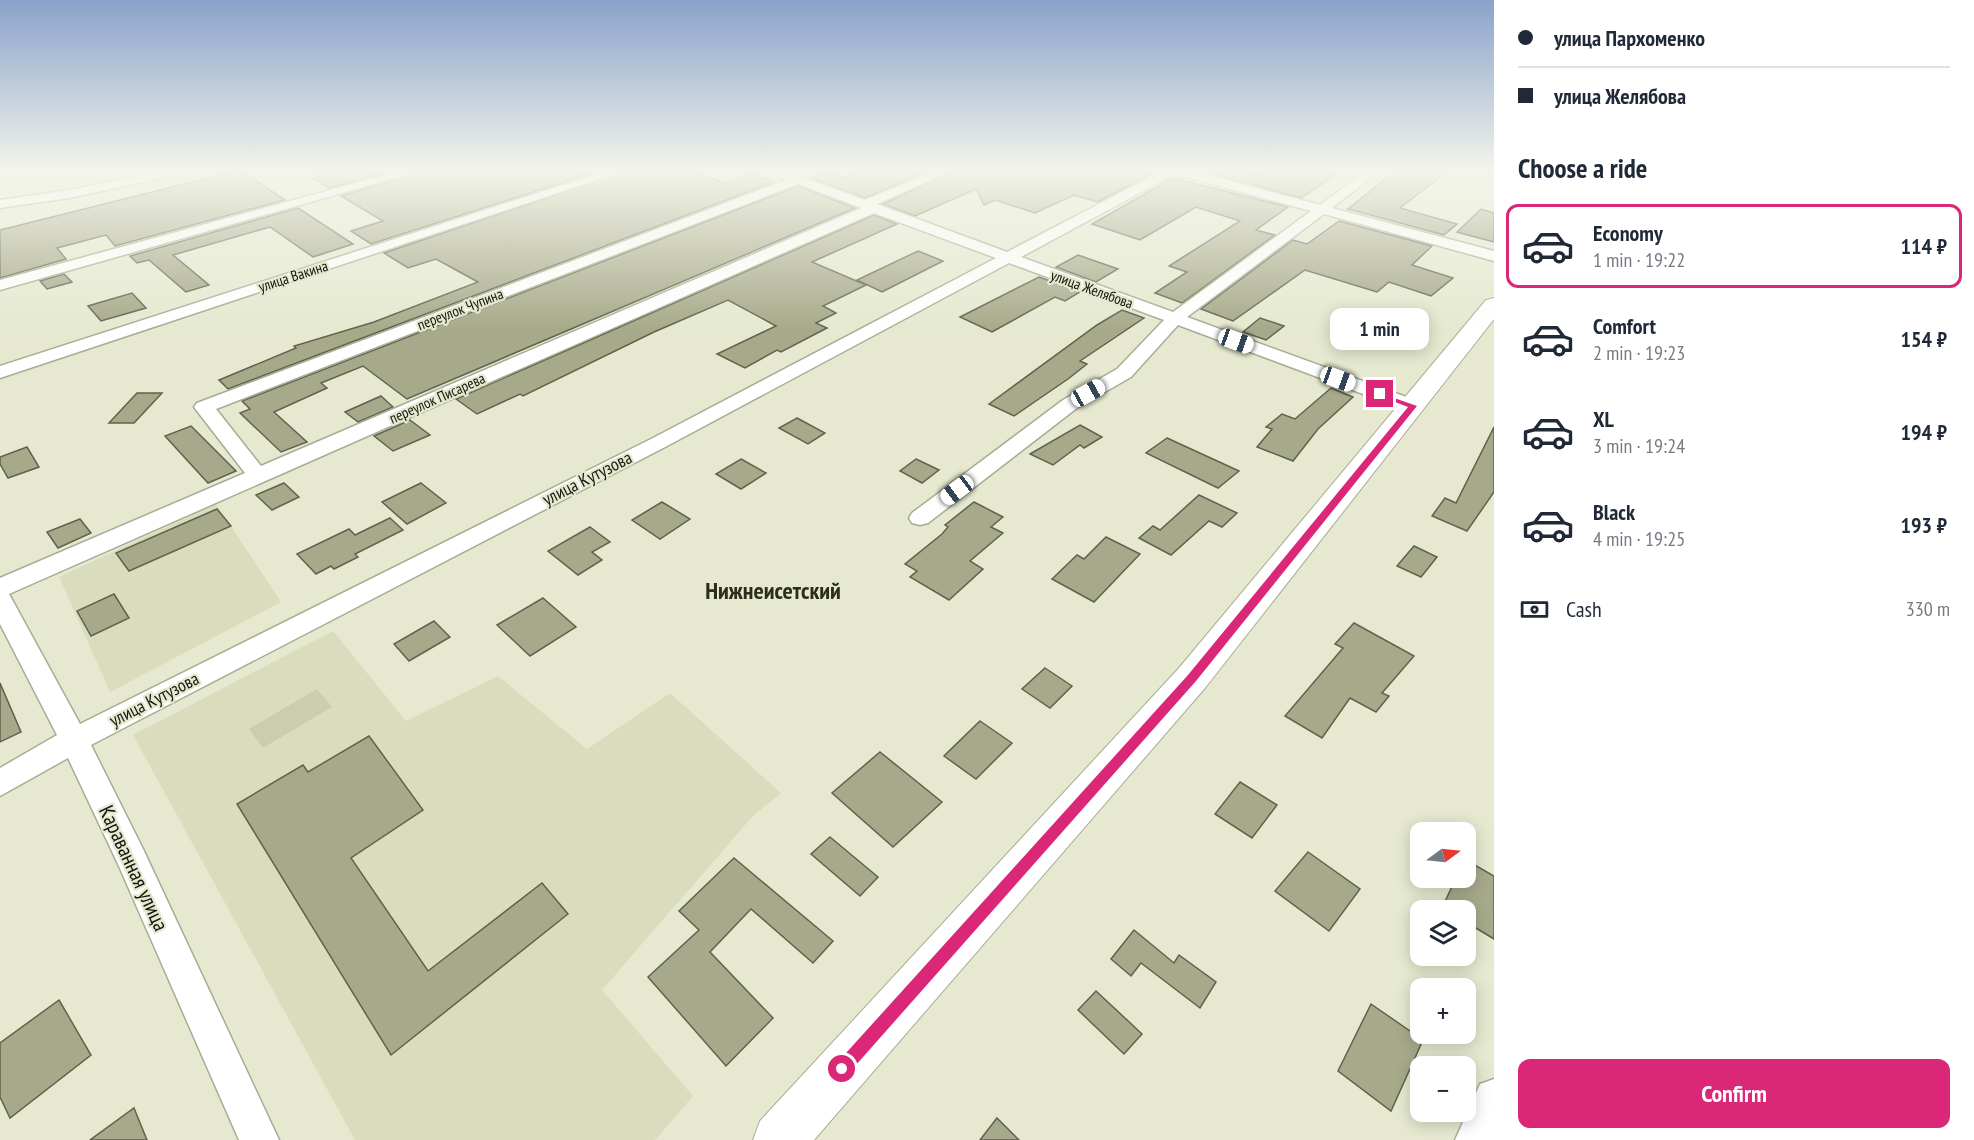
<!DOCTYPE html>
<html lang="en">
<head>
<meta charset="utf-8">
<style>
  :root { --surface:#fff; --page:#f6f6f7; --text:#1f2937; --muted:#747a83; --line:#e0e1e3; --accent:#db2777 }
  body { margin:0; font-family:"PT Sans Narrow",sans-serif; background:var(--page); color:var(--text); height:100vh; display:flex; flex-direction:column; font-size:22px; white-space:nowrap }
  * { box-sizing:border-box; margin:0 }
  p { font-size:20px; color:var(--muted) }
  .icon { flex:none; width:33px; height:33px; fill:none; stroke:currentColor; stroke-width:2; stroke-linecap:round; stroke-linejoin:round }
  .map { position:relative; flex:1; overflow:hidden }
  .sheet { display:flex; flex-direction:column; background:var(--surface); width:480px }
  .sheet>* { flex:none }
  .banner { display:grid; align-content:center; height:132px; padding:0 24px; background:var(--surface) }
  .needle { width:39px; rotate:75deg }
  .fabs { position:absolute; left:1410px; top:822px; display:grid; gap:12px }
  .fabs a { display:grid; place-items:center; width:66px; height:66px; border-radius:12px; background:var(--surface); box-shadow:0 3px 15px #0003; font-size:30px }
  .end { position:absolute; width:27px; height:27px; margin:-14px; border:8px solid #db2777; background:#fff; box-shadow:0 0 0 3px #fff }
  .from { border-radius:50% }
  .bubble { position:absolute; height:42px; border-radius:12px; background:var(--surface); box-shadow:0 3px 15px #0003; font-size:20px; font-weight:600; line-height:42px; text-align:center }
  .car { position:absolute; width:18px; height:36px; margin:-18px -9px; border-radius:8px; box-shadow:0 0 4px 2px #0007; background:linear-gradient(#fff 24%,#345 0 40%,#fff 0 76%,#345 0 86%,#fff 0) }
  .banner b { display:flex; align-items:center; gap:21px; height:57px; font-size:22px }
  .banner b+b { border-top:2px solid var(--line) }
  .banner i { width:15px; height:15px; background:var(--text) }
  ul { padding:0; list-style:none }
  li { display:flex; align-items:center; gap:18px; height:84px; margin:0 12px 9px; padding:0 12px; border:3px solid transparent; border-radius:12px }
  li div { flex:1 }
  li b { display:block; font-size:22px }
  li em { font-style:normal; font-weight:600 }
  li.on { border-color:var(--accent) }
  li>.icon { width:54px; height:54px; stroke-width:1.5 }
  h2 { padding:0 24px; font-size:27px; line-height:72px }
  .pay { display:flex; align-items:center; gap:15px; height:66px; padding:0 24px; font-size:22px }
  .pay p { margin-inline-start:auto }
  .primary-button { display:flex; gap:12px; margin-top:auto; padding:12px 24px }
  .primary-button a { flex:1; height:69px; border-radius:12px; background:var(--accent); color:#fff; font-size:24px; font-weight:600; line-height:69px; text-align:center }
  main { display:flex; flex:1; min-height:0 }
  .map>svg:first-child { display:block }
  .built { fill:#d9ddbd }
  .green { fill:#caceaf }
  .building { fill:#a7aa8a; stroke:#60624d; stroke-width:1.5 }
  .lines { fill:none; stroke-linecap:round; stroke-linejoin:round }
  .minor-casing { stroke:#a9ac95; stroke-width:3 }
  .major-casing { stroke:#a9ac95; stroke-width:2 }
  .minor { fill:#fff; fill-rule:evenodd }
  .major { fill:#fff; fill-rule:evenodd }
  .route { fill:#db2777 }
  .labels { text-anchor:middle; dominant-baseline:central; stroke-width:4.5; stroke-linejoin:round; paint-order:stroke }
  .far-street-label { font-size:15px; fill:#14150d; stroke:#e6e9d0 }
  .street-label { font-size:18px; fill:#14150d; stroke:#e6e9d0 }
  .near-street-label { font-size:21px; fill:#14150d; stroke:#e6e9d0 }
  .district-label { font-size:24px; font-weight:bold; fill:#2c2e1b; stroke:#e6e9d0 }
</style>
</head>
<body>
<main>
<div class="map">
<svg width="1494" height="1140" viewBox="0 0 1494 1140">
  <rect width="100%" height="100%" fill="#e6e9d0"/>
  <!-- built -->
  <g class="built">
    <polygon points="216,504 281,602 110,692 59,577"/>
    <polygon points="333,631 406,721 498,676 587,749 670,693 781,793 753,816 602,990 693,1096 655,1140 355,1140 133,735"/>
  </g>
  <!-- green -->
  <polygon class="green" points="317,689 332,707 263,748 249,729"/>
  <!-- building -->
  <g class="building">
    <polygon points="240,170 285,200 115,246 106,235 57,248 66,259 0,278 0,230"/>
    <polygon points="309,170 396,170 329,188 313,178 320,176"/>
    <polygon points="426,170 602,170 371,244 351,231 383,221 341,196"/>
    <polygon points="629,170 690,170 724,183 752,174 774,182 228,389 219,380 296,348 294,346 374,322 478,282 436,259 408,268 384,253"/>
    <polygon points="849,170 931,170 865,198 811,178 827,172 847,178"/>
    <polygon points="956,170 1146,170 1155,172 1098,202 1074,195 1035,213 995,200 984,205 976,189 915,216 883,204"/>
    <polygon points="1198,170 1238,170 1259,176 1259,170 1343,170 1301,198"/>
    <polygon points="1397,170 1449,170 1400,208 1457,224 1444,235 1348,209"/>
    <polygon points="1173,178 1288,207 1256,230 1275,235 1182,303 1155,293 1187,272 1169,266 1240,221 1196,207 1140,240 1092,224"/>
    <polygon points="798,186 855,208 407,399 363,366 321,383 327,388 274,412 307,442 281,452 240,413 250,409 242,401"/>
    <polygon points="298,208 353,244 313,257 270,227 173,255 209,285 186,292 149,260 137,263 130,256"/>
    <polygon points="1481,209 1494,213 1494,242 1457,232"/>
    <polygon points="874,215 897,224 812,262 866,285 823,306 836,313 816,323 827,328 781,352 777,350 745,368 717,354 776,326 728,300 654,332 523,396 520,394 477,414 456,399"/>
    <polygon points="1339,221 1432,246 1412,265 1453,278 1431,296 1389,282 1377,292 1305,270 1233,321 1201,309 1293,240 1307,244"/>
    <polygon points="918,251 943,261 882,292 857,280"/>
    <polygon points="1078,255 1118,269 1096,282 1056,267"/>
    <polygon points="64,274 72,282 47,289 40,281"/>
    <polygon points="1039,277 1080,292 1065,301 1055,297 992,332 960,317"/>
    <polygon points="132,293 146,308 101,321 88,306"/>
    <polygon points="1122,310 1144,318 1080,361 1087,364 1068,379 1014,416 989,404 1097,325"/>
    <polygon points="1260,318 1284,326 1266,340 1243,332"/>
    <polygon points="1331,388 1353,397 1318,429 1293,461 1257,447 1272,429 1266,427 1282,414 1295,419"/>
    <polygon points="137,393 162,393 134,423 109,423"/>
    <polygon points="381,396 393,407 358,422 345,412"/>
    <polygon points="797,418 825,433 808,444 779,428"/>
    <polygon points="410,420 430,435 393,451 374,436"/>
    <polygon points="1080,425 1102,437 1084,448 1080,445 1053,465 1030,454"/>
    <polygon points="191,426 236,471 208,483 165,436"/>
    <polygon points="1494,427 1494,492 1467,531 1432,516 1445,498 1456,503"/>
    <polygon points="1167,438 1239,471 1218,488 1146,453"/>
    <polygon points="27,447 39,467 8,478 0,464 0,457"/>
    <polygon points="741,459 766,473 741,489 716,474"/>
    <polygon points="916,459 939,470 922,483 900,471"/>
    <polygon points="284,483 299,497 272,510 256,495"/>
    <polygon points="421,483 446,503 407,524 382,502"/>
    <polygon points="1199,495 1237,513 1222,527 1209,521 1171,555 1139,538 1153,526 1160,530"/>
    <polygon points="662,502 690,519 660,539 632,520"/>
    <polygon points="974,502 1003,517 991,527 1003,533 970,561 983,569 949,600 910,577 917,571 905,564 942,534 948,527 945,525"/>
    <polygon points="217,509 231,526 129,571 116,553"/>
    <polygon points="390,518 403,530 355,554 358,557 334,569 331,566 316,574 297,554 349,529 355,535"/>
    <polygon points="80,519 91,533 58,548 47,532"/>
    <polygon points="590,527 610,542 592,552 602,560 578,575 548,551"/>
    <polygon points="1106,537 1140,554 1094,602 1052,579 1077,555 1084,559"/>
    <polygon points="1414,546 1437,557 1421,577 1397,566"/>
    <polygon points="114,594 129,618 91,636 77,611"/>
    <polygon points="543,598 576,627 530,656 497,625"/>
    <polygon points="434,621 450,637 409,661 394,644"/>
    <polygon points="1354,623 1414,656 1382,693 1389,696 1376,712 1350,698 1322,738 1285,716 1343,648 1335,644"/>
    <polygon points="1045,668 1072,686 1050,708 1022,689"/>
    <polygon points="0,683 21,732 0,742"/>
    <polygon points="980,721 1012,743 976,779 944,756"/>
    <polygon points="369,736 423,810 351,858 428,971 542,883 568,914 391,1055 237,804 303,765 308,772"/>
    <polygon points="880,752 942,802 893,847 832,793"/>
    <polygon points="1240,782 1277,805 1252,838 1215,814"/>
    <polygon points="830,837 878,877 860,896 811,854"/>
    <polygon points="1308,852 1360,889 1329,931 1275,891"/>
    <polygon points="734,858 833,941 813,963 751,909 710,952 773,1018 726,1066 648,977 699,930 679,911"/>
    <polygon points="1466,860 1494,876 1494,939 1466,922 1466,910 1441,910 1456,878 1466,878"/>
    <polygon points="1134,930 1174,963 1179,955 1216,982 1200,1008 1141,963 1131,976 1111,959"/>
    <polygon points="1096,991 1142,1034 1124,1054 1078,1010"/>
    <polygon points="59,1000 91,1055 10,1118 0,1097 0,1043"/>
    <polygon points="1371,1004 1423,1040 1391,1111 1338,1071"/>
    <polygon points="134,1108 147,1140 90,1140"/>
    <polygon points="997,1118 1019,1140 980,1140"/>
  </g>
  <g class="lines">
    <defs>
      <g id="minor">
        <polygon points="164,170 188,170 182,174 69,198 0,208 0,200 69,190"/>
        <polygon points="404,170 424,170 0,290 0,280"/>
        <polygon points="609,170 627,170 0,378 0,366"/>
        <path d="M765 170H783L865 200 937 170H954L877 204 1007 252 1164 170H1190L1320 205 1367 170H1381L1332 208 1494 251V261L1324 214 1187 317 1420 402 1423 406 1420 410H1406L1178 325 1131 377 1077 408 928 523 920 525 912 523 909 518 912 513 1063 400 1117 369 1164 320 1009 263 667 446 91 745 143 849 279 1140H239L118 864 68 758 0 796V768L57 735 0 624V578L245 473 194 407 197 403 786 180ZM1175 174 1311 211 1173 312 1021 257ZM798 184 861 208 261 466 216 409ZM874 213 996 258 653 438 80 724 9 594Z"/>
        <polygon points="1494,1079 1494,1140 1455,1140 1480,1084"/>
      </g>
      <polygon id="major" points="1494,298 1494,319 1205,688 814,1140 753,1140 760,1121 1179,668 1486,300"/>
    </defs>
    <!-- minor casing -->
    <use href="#minor" class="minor-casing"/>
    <!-- major casing -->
    <use href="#major" class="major-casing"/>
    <!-- minor -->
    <use href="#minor" class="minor"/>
    <!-- major -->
    <use href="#major" class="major"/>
  </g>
  <!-- sky -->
  <linearGradient id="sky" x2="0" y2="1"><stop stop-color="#8aa2cb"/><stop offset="0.52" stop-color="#f4f5ea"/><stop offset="1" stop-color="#f4f5ea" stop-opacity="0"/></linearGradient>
  <rect width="1494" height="329" fill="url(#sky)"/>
  <!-- route -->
  <polygon class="route" points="1377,392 1417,406 1196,681 848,1074 842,1077 837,1074 835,1069 837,1063 1188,675 1408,407 1377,395"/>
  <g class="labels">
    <!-- far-street labels -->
    <g class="far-street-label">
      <text transform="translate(293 276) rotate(-18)">улица Вакина</text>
      <text transform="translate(1092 289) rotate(20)">улица Желябова</text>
      <text transform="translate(460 309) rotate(-21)">переулок Чупина</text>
      <text transform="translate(437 398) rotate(-24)">переулок Писарева</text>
    </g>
    <!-- street labels -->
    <g class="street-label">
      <text transform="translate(587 478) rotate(-27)">улица Кутузова</text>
      <text transform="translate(154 699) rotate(-27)">улица Кутузова</text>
    </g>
    <!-- near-street labels -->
    <g class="near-street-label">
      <text transform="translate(134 868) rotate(65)">Караванная улица</text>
    </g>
    <!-- district labels -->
    <g class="district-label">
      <text x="773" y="590">Нижнеисетский</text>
    </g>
  </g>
</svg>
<div class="fabs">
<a><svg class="needle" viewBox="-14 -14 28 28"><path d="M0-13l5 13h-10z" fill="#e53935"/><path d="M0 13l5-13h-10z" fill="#747a83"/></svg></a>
<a><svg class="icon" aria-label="layers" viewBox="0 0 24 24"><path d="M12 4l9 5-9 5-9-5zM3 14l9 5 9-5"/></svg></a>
<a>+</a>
<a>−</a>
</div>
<i class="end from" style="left:842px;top:1069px"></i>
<i class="end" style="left:1380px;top:394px"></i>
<div class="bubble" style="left:1330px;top:308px;width:99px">1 min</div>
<i class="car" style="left:1236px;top:341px;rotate:110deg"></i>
<i class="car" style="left:1338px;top:379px;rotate:110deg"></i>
<i class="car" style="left:1088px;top:393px;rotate:61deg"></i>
<i class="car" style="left:957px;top:490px;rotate:233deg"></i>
</div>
<section class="sheet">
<div class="banner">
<b><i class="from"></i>улица Пархоменко</b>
<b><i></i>улица Желябова</b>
</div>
<h2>Choose a ride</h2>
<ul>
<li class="on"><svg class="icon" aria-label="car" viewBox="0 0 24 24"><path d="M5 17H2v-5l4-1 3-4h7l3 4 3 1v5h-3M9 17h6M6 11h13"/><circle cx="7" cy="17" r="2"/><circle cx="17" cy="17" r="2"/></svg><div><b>Economy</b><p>1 min · 19:22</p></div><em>114 ₽</em></li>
<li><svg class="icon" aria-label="car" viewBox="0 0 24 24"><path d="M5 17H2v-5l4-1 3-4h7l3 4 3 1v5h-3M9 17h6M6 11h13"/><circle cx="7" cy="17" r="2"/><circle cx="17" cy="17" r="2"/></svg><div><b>Comfort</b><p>2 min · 19:23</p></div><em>154 ₽</em></li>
<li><svg class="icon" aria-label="car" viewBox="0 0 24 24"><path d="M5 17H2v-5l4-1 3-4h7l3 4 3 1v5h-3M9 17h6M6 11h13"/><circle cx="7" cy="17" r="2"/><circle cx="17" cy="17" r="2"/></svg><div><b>XL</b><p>3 min · 19:24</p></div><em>194 ₽</em></li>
<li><svg class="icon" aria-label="car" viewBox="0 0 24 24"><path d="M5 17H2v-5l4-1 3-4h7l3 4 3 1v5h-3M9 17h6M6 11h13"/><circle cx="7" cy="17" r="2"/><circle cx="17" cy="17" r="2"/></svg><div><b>Black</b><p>4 min · 19:25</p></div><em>193 ₽</em></li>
</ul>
<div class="pay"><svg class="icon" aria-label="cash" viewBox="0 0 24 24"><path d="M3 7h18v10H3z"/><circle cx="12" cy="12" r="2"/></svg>Cash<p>330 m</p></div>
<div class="primary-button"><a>Confirm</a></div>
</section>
</main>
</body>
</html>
